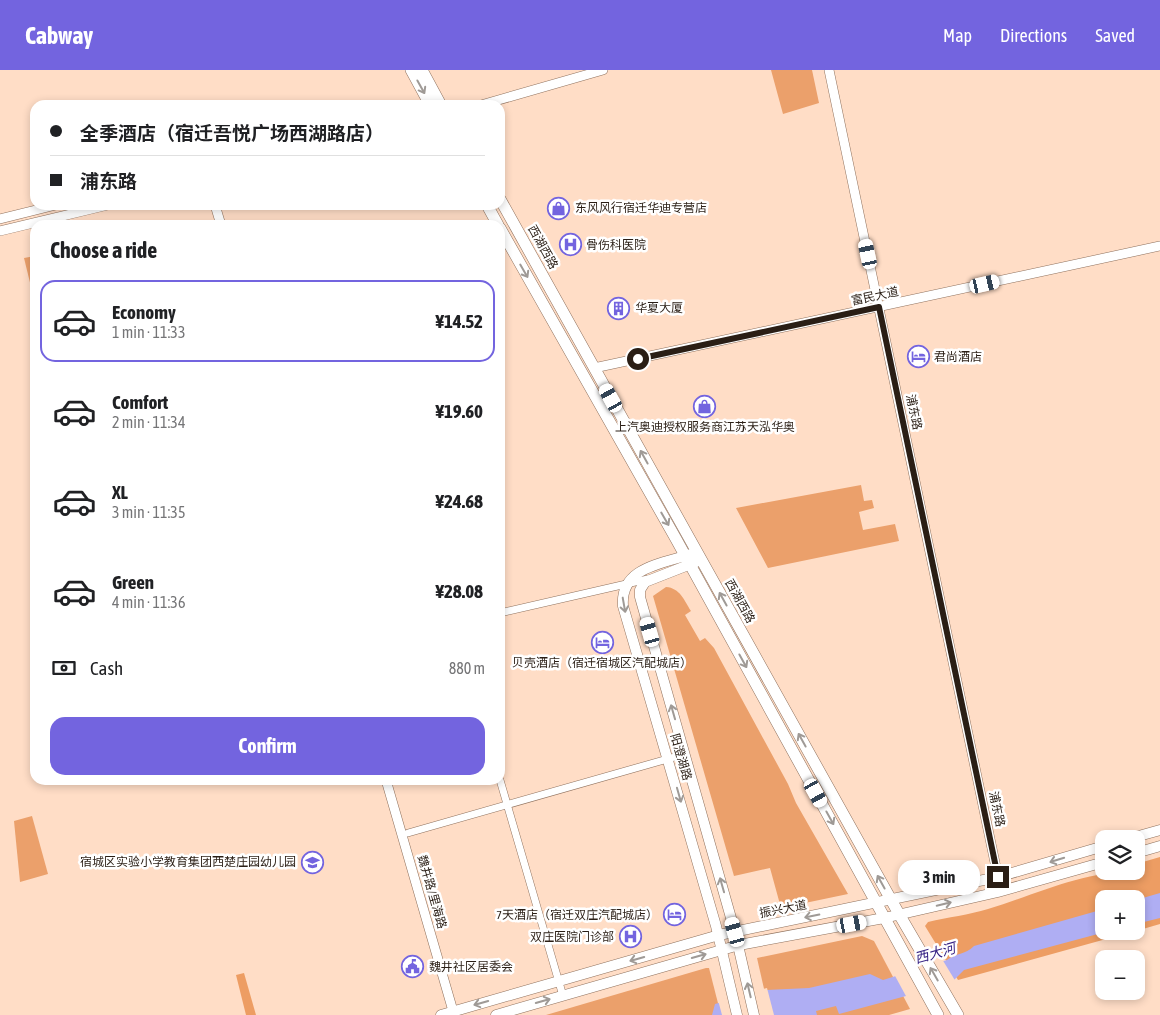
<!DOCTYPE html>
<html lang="en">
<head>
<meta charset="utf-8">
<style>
  :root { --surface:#fff; --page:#f2f2f2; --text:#202124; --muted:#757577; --line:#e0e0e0; --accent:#7364df }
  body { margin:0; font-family:"Asap Condensed","Noto Sans SC",sans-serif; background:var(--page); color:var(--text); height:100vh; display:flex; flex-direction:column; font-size:19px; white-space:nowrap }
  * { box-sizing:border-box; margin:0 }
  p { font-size:16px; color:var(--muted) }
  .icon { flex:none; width:28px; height:28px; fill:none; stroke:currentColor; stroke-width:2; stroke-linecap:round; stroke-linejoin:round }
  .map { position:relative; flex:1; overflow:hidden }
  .sheet { position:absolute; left:30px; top:150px; width:475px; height:565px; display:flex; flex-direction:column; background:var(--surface); border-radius:15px; box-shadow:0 2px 8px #0003 }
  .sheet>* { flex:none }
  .guide { position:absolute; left:30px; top:30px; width:475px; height:110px; border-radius:15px; box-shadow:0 2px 8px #0003; display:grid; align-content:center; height:110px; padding:0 20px; background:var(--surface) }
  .buttons { position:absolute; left:1095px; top:760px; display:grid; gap:10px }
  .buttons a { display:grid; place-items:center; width:50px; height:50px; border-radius:10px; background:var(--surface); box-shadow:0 2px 8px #0003; font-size:25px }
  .end { position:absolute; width:22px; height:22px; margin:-11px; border:6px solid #2a1e15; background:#fff; box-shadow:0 0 0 2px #fff }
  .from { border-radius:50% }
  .bubble { position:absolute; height:35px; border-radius:15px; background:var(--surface); box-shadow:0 2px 8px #0003; font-size:16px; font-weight:700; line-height:35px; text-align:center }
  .car { position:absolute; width:15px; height:30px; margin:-15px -8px; border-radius:6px; box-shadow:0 0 4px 1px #0007; background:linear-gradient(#fff 24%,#345 0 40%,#fff 0 76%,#345 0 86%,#fff 0) }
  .guide b { display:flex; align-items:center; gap:18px; height:48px; font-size:19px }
  .guide b+b { border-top:1px solid var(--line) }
  .guide i { width:12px; height:12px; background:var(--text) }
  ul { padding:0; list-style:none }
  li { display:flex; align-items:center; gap:15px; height:82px; margin:0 10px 8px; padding:0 10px; border:2px solid transparent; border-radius:15px }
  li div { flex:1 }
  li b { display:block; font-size:19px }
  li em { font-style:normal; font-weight:700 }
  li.on { border-color:var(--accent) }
  li>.icon { width:45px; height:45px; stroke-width:1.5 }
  h2 { padding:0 20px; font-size:22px; line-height:60px }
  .pay { display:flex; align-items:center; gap:12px; height:55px; padding:0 20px; font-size:19px }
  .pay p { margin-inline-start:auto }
  .button { display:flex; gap:10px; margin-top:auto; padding:10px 20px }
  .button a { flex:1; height:58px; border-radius:15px; background:var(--accent); color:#fff; font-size:20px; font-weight:700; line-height:58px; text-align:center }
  header { display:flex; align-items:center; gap:30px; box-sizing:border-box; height:70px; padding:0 25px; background:var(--accent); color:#fff }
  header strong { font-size:24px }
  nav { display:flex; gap:28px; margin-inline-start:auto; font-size:18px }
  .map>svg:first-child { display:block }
  .green { fill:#eba06b }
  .forest { fill:#ed9d63 }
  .water { fill:#afaef3 }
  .pier { fill:#ffddc6 }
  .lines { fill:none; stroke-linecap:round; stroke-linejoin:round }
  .minor-casing { stroke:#8f715d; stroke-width:8 }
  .tertiary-casing { stroke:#8f715d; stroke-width:10 }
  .secondary-casing { stroke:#8f715d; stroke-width:11 }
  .primary-casing { stroke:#8f715d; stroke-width:12 }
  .minor { stroke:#fff; stroke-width:7 }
  .tertiary { stroke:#fff; stroke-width:9 }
  .secondary { stroke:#fff; stroke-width:10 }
  .primary { stroke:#fff; stroke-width:11 }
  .oneway { stroke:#9f9a96 }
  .route { stroke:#2a1e15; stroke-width:6 }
  .labels { text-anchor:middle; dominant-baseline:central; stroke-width:5; stroke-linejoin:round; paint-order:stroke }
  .poi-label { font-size:12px; fill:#2a1e15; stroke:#fff; text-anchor:start }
  .street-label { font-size:12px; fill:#2a1e15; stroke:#fff }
  .water-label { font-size:14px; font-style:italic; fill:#372384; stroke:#fff }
</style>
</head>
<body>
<header>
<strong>Cabway</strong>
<nav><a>Map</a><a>Directions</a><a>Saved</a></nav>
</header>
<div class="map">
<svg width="1160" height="945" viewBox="0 0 1160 945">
  <rect width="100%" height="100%" fill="#ffddc6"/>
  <!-- green -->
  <g class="green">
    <polygon points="771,0 812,0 819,33 783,44"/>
    <polygon points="35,186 35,233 24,188"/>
    <polygon points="861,415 864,431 872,430 874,438 859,442 863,460 895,454 899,471 768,498 736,438"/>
    <path d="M666 517C680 518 684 530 691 541L685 545 700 571 705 568 714 578 788 714 796 733 848 824 781 838 770 798 734 806 653 526Z"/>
    <polygon points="32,746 48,804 20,812 14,751"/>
    <polygon points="862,866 874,871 910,939 889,945 770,945 757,888"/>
    <polygon points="709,898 721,945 546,945 706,898"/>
  </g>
  <!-- forest -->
  <g class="forest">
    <path d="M1160 787V854L1136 861V829H1104V861H1135L958 910 925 856 928 852C948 847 969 845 988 839 1037 824 1084 801 1136 801V794Z"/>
    <polygon points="244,903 256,945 246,945 236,905"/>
  </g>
  <!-- water -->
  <g class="water">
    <polygon points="1160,823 1160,848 1136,854 1136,830"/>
    <path d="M1104 839V861H1109L964 900 954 910 906 926 839 944 836 936 816 941 817 945H712L715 934 766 920 809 918 870 904 883 910 947 890C956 883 965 885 974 876Z"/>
  </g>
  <!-- pier -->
  <g class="pier">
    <polygon points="942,889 956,912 907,928 894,904"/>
    <polygon points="767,918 774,945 722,945 718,930"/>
  </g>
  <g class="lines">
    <defs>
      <g id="minor">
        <polyline points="35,59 35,61"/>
        <polyline points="500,543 648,509"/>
        <polyline points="500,710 563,926"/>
        <polyline points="408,763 685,684"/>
      </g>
      <g id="tertiary">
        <polyline points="829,0 998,807"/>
        <polyline points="481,35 603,0"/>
        <polyline points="215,135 221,155"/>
        <polyline points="0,149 56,135"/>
        <polyline points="0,161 108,135"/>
        <polyline points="594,298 1160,176"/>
        <polyline points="386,710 453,941"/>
      </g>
      <g id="secondary">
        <path d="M691 484C662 494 620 497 623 536L716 856 737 945"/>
        <polyline points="696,492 645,512 640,520 640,527 735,862 754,945"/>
        <polyline points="1128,769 1160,760"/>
        <polyline points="1136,783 1160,776"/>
        <polyline points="441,945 719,865 998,807 1104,776"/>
        <polyline points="496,945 739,875 884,848 998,822 1104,792"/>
      </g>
      <g id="primary">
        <polyline points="411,0 430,35"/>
        <polyline points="422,0 441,35"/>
        <polyline points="500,129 899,844 958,945"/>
        <polyline points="487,135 498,155"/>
        <polyline points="500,158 676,469 938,945"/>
      </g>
    </defs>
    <!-- minor casing -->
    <use href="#minor" class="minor-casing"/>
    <!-- tertiary casing -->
    <use href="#tertiary" class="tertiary-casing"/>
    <!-- secondary casing -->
    <use href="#secondary" class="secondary-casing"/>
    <!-- primary casing -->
    <use href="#primary" class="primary-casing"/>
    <!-- minor -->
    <use href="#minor" class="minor"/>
    <!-- tertiary -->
    <use href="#tertiary" class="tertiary"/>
    <!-- secondary -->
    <use href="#secondary" class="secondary"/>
    <!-- primary -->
    <use href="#primary" class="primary"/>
  </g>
  <!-- one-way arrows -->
  <defs><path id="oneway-shaft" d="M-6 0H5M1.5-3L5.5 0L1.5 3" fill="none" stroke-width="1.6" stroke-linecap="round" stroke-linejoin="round" transform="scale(1.25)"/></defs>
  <g class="oneway">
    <use href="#oneway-shaft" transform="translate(421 17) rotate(61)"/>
    <use href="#oneway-shaft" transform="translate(524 201) rotate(60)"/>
    <use href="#oneway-shaft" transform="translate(644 387) rotate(-119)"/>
    <use href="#oneway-shaft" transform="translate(665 449) rotate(60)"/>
    <use href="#oneway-shaft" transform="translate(723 529) rotate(-119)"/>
    <use href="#oneway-shaft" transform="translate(624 535) rotate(80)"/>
    <use href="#oneway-shaft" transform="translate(743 591) rotate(61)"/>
    <use href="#oneway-shaft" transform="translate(673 642) rotate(-106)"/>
    <use href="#oneway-shaft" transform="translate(802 670) rotate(-119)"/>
    <use href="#oneway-shaft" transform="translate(679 725) rotate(74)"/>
    <use href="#oneway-shaft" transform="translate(830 748) rotate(61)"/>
    <use href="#oneway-shaft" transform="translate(1057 790) rotate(163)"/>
    <use href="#oneway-shaft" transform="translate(881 812) rotate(-119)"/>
    <use href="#oneway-shaft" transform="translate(722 815) rotate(-106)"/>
    <use href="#oneway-shaft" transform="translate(944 834) rotate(-13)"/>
    <use href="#oneway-shaft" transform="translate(812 846) rotate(169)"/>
    <use href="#oneway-shaft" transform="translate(699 886) rotate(-16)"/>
    <use href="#oneway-shaft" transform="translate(637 889) rotate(164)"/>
    <use href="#oneway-shaft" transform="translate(934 904) rotate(-120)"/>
    <use href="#oneway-shaft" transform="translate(749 920) rotate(-103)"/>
    <use href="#oneway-shaft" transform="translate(543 931) rotate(-16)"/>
    <use href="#oneway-shaft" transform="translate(481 933) rotate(164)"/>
  </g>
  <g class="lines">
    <!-- route -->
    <polyline class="route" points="638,289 879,237 998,807"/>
  </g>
  <!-- icons -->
  <defs>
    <symbol id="shop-ring" viewBox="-11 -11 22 22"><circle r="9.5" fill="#fff" stroke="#7364df" stroke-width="1.5"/><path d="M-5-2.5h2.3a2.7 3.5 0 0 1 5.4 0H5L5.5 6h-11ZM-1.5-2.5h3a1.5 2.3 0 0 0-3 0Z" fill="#7364df"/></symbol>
    <symbol id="hospital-ring" viewBox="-11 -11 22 22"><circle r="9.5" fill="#fff" stroke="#7364df" stroke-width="1.5"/><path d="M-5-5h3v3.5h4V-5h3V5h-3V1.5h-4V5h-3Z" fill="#7364df"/></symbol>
    <symbol id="building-ring" viewBox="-11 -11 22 22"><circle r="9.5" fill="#fff" stroke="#7364df" stroke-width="1.5"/><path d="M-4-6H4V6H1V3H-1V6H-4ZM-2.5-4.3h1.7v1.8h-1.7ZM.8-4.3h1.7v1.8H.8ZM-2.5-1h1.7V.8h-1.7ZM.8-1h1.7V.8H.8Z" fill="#7364df"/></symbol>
    <symbol id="hotel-ring" viewBox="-11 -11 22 22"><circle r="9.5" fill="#fff" stroke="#7364df" stroke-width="1.5"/><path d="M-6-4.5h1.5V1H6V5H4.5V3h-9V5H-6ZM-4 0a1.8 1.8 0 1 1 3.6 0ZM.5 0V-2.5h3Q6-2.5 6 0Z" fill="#7364df"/></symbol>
    <symbol id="school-ring" viewBox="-11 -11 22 22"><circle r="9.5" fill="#fff" stroke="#7364df" stroke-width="1.5"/><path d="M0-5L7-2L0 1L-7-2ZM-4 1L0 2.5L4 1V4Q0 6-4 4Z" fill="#7364df"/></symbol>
    <symbol id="civic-ring" viewBox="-11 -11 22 22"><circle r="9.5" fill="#fff" stroke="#7364df" stroke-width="1.5"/><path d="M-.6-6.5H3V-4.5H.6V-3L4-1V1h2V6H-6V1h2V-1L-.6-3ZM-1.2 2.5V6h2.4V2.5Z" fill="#7364df"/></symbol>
  </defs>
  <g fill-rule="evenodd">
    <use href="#shop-ring" x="546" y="126" width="25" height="25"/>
    <use href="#hospital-ring" x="558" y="162" width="25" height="25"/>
    <use href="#building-ring" x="606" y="226" width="25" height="25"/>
    <use href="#hotel-ring" x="906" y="274" width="25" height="25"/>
    <use href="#shop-ring" x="692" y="324" width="25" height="25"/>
    <use href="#hotel-ring" x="590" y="560" width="25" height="25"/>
    <use href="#school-ring" x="300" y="780" width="25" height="25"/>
    <use href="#hotel-ring" x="662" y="832" width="25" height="25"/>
    <use href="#hospital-ring" x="618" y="854" width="25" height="25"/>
    <use href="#civic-ring" x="400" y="884" width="25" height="25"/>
  </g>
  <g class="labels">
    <!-- poi labels -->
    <g class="poi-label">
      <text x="575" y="138">东风风行宿迁华迪专营店</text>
      <text x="586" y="175">骨伤科医院</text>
      <text x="635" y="238">华夏大厦</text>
      <text x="934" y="287">君尚酒店</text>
      <text x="705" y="357" text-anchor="middle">上汽奥迪授权服务商江苏天泓华奥</text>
      <text x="602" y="593" text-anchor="middle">贝壳酒店（宿迁宿城区汽配城店）</text>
      <text x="296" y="792" text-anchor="end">宿城区实验小学教育集团西楚庄园幼儿园</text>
      <text x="658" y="845" text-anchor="end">7天酒店（宿迁双庄汽配城店）</text>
      <text x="614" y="867" text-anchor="end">双庄医院门诊部</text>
      <text x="429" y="897">魏井社区居委会</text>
    </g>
    <!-- street labels -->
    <g class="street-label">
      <text transform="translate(543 177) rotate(61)">西湖西路</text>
      <text transform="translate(875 226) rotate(-12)">富民大道</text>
      <text transform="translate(914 342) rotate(78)">浦东路</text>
      <text transform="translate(740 531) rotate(61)">西湖西路</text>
      <text transform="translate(681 687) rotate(74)">阳澄湖路</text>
      <text transform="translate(997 739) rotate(78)">浦东路</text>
      <text transform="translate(432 822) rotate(74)">魏井路/里海路</text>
      <text transform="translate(783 839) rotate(-11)">振兴大道</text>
    </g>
    <!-- water labels -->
    <g class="water-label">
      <text transform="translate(935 883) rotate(-16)">西大河</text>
    </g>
  </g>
</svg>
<div class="buttons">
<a><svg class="icon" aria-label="layers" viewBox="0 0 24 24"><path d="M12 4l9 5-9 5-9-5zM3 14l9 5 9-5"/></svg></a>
<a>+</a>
<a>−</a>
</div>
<i class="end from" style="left:638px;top:289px"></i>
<i class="end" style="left:998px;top:807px"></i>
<div class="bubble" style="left:898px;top:790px;width:82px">3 min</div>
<i class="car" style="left:868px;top:184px;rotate:348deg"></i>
<i class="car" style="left:985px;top:214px;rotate:77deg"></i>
<i class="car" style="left:611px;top:328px;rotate:331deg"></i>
<i class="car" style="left:650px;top:562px;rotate:344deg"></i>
<i class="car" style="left:816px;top:723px;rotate:151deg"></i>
<i class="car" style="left:852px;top:854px;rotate:80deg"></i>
<i class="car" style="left:735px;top:862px;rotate:344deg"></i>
<div class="guide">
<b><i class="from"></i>全季酒店（宿迁吾悦广场西湖路店）</b>
<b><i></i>浦东路</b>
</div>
<section class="sheet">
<h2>Choose a ride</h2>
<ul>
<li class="on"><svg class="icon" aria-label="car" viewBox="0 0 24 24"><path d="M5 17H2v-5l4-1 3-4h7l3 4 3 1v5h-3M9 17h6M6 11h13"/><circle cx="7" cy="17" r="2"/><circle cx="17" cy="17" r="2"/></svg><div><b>Economy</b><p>1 min · 11:33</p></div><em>¥14.52</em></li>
<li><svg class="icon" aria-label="car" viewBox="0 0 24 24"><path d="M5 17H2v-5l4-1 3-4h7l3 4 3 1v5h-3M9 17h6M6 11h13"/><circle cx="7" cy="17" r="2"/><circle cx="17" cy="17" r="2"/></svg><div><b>Comfort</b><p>2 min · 11:34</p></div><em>¥19.60</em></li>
<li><svg class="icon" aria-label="car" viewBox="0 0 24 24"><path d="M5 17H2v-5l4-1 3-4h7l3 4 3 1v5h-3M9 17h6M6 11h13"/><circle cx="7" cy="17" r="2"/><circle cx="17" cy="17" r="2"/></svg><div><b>XL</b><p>3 min · 11:35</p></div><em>¥24.68</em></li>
<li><svg class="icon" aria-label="car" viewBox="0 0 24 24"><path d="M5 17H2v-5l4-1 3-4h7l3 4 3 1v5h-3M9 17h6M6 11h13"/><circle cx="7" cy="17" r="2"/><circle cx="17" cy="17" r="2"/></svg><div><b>Green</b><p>4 min · 11:36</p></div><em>¥28.08</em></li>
</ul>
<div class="pay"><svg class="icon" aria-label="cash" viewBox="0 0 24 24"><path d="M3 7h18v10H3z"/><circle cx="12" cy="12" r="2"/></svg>Cash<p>880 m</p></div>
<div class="button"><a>Confirm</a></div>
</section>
</div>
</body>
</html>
